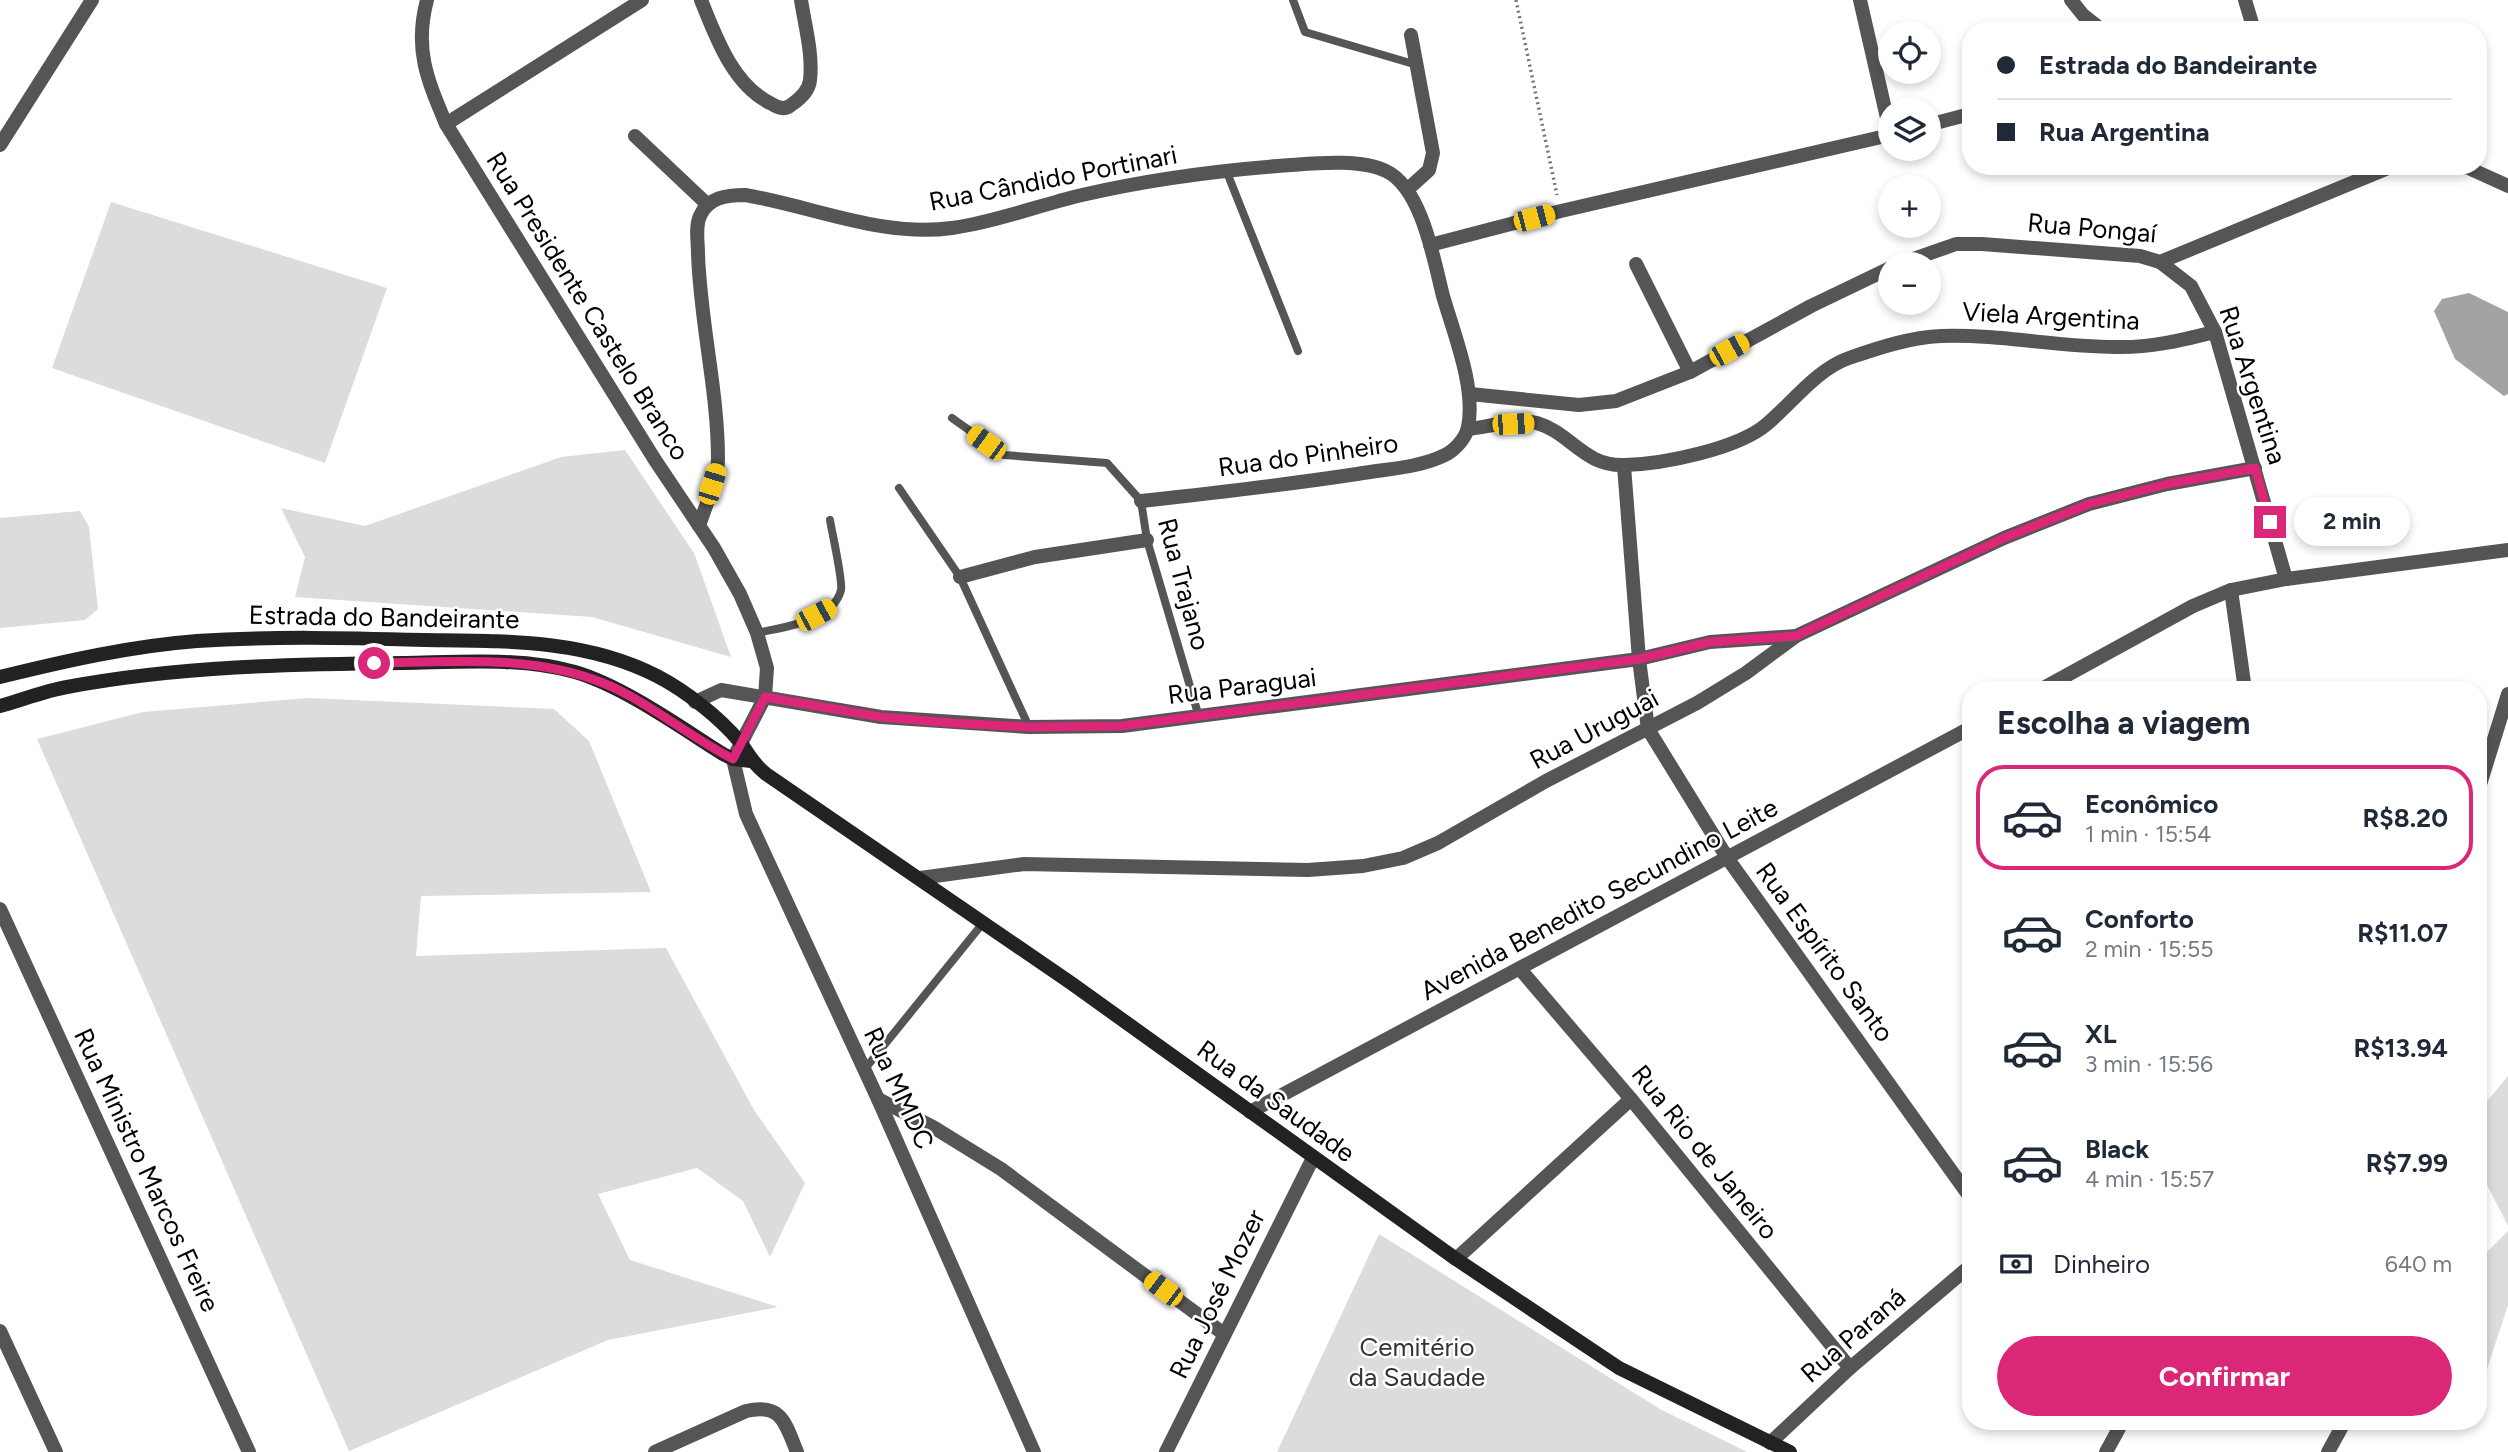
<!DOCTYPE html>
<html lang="pt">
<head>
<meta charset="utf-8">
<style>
  :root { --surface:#fff; --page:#f2f2f3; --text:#1f2937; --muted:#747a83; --line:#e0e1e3; --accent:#db2777 }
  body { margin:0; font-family:Figtree,sans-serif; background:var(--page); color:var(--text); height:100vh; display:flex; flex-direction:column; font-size:26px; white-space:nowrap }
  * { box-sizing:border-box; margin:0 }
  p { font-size:23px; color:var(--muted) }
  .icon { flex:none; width:38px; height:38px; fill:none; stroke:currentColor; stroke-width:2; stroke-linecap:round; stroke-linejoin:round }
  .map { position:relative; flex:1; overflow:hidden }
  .side { position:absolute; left:1962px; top:681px; width:525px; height:749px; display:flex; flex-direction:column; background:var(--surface); border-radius:28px; box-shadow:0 4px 10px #0003 }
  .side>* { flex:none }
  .banner { position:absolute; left:1962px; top:21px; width:525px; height:154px; border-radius:28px; box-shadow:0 4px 10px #0003; display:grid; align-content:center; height:154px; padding:0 35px; background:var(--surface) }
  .controls { position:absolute; left:1878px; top:21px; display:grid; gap:14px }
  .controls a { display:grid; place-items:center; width:63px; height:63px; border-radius:50%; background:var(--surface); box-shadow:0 4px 10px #0003; font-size:35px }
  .end { position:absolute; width:32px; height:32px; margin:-16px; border:9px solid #db2777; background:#fff; box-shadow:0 0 0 4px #fff }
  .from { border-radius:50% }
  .bubble { position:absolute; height:49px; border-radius:24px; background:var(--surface); box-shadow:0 4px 10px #0003; font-size:23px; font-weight:700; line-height:49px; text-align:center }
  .car { position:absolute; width:21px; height:42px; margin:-21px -10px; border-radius:9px; box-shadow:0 0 5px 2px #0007; background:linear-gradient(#f5c518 24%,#345 0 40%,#f5c518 0 76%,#345 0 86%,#f5c518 0) }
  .banner b { display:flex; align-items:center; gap:24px; height:66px; font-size:26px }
  .banner b+b { border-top:2px solid var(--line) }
  .banner i { width:18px; height:18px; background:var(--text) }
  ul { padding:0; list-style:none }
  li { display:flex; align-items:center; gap:21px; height:105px; margin:0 14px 10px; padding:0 21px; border:4px solid transparent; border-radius:28px }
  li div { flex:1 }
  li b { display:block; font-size:26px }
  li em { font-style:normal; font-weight:700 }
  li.current { border-color:var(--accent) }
  li>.icon { width:63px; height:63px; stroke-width:1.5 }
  h2 { padding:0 35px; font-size:32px; line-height:84px }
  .pay { display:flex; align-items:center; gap:18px; height:77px; padding:0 35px; font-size:26px }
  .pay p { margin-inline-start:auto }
  .button { display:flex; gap:14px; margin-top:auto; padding:14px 35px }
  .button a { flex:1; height:80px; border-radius:42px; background:var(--accent); color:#fff; font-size:28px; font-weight:700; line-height:80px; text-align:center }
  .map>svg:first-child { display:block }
  .green { fill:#dcdcdc }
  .water { fill:#a3a3a3 }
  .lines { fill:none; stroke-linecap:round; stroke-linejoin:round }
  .path { stroke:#777; stroke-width:3.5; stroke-dasharray:2 3.5; stroke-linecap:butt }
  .service { stroke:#555; stroke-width:8 }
  .minor { stroke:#555; stroke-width:14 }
  .tertiary { stroke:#555; stroke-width:14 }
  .secondary { stroke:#222; stroke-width:14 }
  .route { stroke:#db2777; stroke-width:9 }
  .labels { text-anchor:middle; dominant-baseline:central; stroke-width:5; stroke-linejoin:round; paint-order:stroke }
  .street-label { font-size:26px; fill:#000; stroke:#fff }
  .park-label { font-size:26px; fill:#333; stroke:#fff }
</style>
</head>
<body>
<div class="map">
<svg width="2508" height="1452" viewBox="0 0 2508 1452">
  <rect width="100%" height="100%" fill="#fff"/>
  <!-- green -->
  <g class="green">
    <polygon points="111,202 387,288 325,463 52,368"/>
    <polygon points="625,450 694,553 731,657 592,617 295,597 305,557 281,508 365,526 561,457"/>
    <polygon points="80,511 89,527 98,609 85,620 0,628 0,518"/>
    <polygon points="308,698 554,709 589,741 651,892 421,896 416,956 666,948 754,1110 805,1183 770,1257 743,1201 697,1168 598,1194 630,1260 778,1307 608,1340 349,1451 37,739 143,712"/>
    <polygon points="2508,1076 2508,1226 2478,1167 2478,1129 2483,1106"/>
    <polygon points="2508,1231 2508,1305 2487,1369 2478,1354 2478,1261"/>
    <polygon points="1379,1234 1660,1409 1747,1452 1277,1452"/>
  </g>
  <!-- water -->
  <polygon class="water" points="2469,293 2508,312 2508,394 2504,396 2455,359 2434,311 2442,299"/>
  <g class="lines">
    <!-- path -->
    <polyline class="path" points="1516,0 1557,195"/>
    <!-- service -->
    <g class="service">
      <polyline points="1293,0 1305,32 1417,65"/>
      <polyline points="1226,170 1298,351"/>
      <polyline points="952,418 1004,455 1107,463 1141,501 1147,540 1199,717"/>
      <polyline points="899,488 960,577 1029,727"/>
      <path d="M757 633C783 627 833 622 841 590 843 580 832 533 830 520"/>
      <polyline points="864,1070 983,923"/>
    </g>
    <!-- minor -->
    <g class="minor">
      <path d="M701 0C716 37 733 86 772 104 778 108 785 110 791 105 800 99 809 91 810 80 813 54 805 26 801 0"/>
      <polyline points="1860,0 1890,131"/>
      <polyline points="2071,0 2083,15 2102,30"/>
      <polyline points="2245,0 2254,30"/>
      <polyline points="446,124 642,0"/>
      <polyline points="1928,125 1970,114"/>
      <polyline points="635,136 708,205"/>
      <polyline points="0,145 92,0"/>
      <polyline points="2464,166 2508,186"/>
      <polyline points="1408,189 1429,170 1433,153 1411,35"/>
      <polyline points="1430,245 1561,211 1890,135"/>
      <polyline points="2160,262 2191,286 2215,332 2286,579"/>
      <polyline points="1636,264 1690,372"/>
      <polyline points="1899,264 1956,244 1982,244 2140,256 2160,262 2393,166"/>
      <polyline points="1470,394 1579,405 1616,401 1690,372 1811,306 1890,268"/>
      <path d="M1468 429C1488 427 1517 418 1537 423 1571 433 1584 467 1625 465 1663 464 1738 449 1767 424 1792 403 1817 369 1849 358 1878 348 1911 337 1941 336 2000 334 2057 347 2116 347 2150 348 2182 340 2215 332"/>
      <polyline points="1624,466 1639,659 1648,729 1728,859 1970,1197"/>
      <path d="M699 526C705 506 718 480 718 459 718 390 700 322 698 253 698 241 695 227 700 216 708 197 727 195 745 195 812 206 883 238 952 228 996 222 1039 205 1082 195 1151 179 1221 170 1291 165 1318 163 1361 159 1386 171 1422 188 1434 261 1443 296 1454 334 1476 388 1468 427 1466 438 1455 450 1445 455 1419 468 1385 469 1357 474 1285 485 1214 493 1141 501"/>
      <polyline points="960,577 1035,557 1147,540"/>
      <polyline points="2231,590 2245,690"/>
      <polyline points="2040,690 2193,606 2231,590 2286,579 2508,550"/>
      <polyline points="695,702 721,690 881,717 1029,727 1122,726 1639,659 1710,642 1796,636"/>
      <polyline points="733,759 746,814 878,1099 1034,1452"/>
      <polyline points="2478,791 2508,694"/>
      <polyline points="920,878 1024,864 1308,870 1363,866 1403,858 1438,843 1546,781 1697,703 1746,673 1796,636 2004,538 2089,504 2167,484 2255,468"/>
      <polyline points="0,909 249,1452"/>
      <polyline points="1520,969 1631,1099 1850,1368"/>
      <polyline points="878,1099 933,1127 1001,1169 1224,1334"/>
      <polyline points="1250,1112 1970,728"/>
      <polyline points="1456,1259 1631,1099"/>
      <polyline points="0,1331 56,1452"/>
      <polyline points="1770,1443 1850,1368 1970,1266"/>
      <path d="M655 1452 746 1411C782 1403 785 1423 797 1452"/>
      <polyline points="1166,1452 1313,1158"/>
      <polyline points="2106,1452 2123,1421"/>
      <polyline points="2328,1452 2345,1421"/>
    </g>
    <!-- tertiary -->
    <path class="tertiary" d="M427 0C414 49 427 79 446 124L655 460 714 548 740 594 757 633 767 668 765 697 737 751"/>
    <!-- secondary -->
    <g class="secondary">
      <path d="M0 677C65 661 131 646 197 641 273 636 349 638 425 640 504 641 585 639 657 676 686 691 719 717 740 742 750 755 751 762 766 774L1071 983 1456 1259 1619 1368 1790 1452"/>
      <path d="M0 706C22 700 44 691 67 687 179 666 292 664 405 663 460 662 521 657 575 672 623 686 680 727 723 754L733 759 751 761"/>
    </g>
  </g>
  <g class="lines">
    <!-- route -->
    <path class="route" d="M374 663C450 662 532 654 603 683 648 701 689 737 733 759L765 697 881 717 952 723 1029 727 1122 726 1639 659 1710 642 1796 636 2004 538 2089 504 2167 484 2255 468 2270 522"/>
  </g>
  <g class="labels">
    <!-- street labels -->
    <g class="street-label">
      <text transform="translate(1053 178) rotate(-11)">Rua Cândido Portinari</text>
      <text transform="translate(2092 228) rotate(5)">Rua Pongaí</text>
      <text transform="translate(588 306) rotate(58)">Rua Presidente Castelo Branco</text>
      <text transform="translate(2051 316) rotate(3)">Viela Argentina</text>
      <text transform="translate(2253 385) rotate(72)">Rua Argentina</text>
      <text transform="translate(1308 455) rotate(-8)">Rua do Pinheiro</text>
      <text transform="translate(1184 584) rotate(75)">Rua Trajano</text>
      <text transform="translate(384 617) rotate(1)">Estrada do Bandeirante</text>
      <text transform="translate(1242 686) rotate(-7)">Rua Paraguai</text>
      <text transform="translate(1594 729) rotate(-28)">Rua Uruguai</text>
      <text transform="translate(1599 899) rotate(-28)">Avenida Benedito Secundino Leite</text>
      <text transform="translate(1825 952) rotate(54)">Rua Espírito Santo</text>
      <text transform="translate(899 1088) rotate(65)">Rua MMDC</text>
      <text transform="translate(1276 1101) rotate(36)">Rua da Saudade</text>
      <text transform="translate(1705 1152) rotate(51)">Rua Rio de Janeiro</text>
      <text transform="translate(147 1170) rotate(65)">Rua Ministro Marcos Freire</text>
      <text transform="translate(1217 1294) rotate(-64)">Rua José Mozer</text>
      <text transform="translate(1853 1335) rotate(-41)">Rua Paraná</text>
    </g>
    <!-- park labels -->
    <g class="park-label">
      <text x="1417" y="1347">Cemitério<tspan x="1417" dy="30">da Saudade</tspan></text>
    </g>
  </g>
</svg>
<div class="controls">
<a><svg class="icon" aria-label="locate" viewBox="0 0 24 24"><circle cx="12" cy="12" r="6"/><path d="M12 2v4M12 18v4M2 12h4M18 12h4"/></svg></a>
<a><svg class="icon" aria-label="layers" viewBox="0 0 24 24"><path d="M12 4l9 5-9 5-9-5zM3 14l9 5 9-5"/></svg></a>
<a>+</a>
<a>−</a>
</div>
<i class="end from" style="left:374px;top:663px"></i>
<i class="end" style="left:2270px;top:522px"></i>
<div class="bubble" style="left:2294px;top:497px;width:116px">2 min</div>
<i class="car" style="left:1534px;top:218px;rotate:75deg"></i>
<i class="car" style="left:1729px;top:350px;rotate:61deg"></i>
<i class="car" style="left:1513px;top:424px;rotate:87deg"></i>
<i class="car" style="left:986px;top:443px;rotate:306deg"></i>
<i class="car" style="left:712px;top:484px;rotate:17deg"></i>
<i class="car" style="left:816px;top:615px;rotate:62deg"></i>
<i class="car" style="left:1163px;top:1289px;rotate:307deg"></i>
<div class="banner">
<b><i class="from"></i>Estrada do Bandeirante</b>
<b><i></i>Rua Argentina</b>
</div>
<section class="side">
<h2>Escolha a viagem</h2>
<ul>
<li class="current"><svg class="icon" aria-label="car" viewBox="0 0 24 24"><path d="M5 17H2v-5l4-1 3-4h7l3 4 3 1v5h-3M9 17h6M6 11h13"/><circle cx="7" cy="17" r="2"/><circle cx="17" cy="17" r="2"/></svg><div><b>Econômico</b><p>1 min · 15:54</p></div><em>R$8.20</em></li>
<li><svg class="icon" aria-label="car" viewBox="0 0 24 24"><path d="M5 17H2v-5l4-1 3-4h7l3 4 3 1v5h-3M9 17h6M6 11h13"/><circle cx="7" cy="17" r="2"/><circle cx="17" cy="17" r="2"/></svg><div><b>Conforto</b><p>2 min · 15:55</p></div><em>R$11.07</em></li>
<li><svg class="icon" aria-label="car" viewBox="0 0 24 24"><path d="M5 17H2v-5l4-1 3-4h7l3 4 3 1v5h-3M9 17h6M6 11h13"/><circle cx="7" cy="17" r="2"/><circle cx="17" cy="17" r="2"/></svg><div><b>XL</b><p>3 min · 15:56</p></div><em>R$13.94</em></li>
<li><svg class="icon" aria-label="car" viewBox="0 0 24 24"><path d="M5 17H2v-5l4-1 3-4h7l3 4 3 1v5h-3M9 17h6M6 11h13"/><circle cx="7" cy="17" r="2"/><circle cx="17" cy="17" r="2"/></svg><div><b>Black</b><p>4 min · 15:57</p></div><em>R$7.99</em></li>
</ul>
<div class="pay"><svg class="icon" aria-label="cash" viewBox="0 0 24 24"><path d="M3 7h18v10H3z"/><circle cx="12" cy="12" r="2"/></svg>Dinheiro<p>640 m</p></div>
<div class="button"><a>Confirmar</a></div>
</section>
</div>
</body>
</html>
